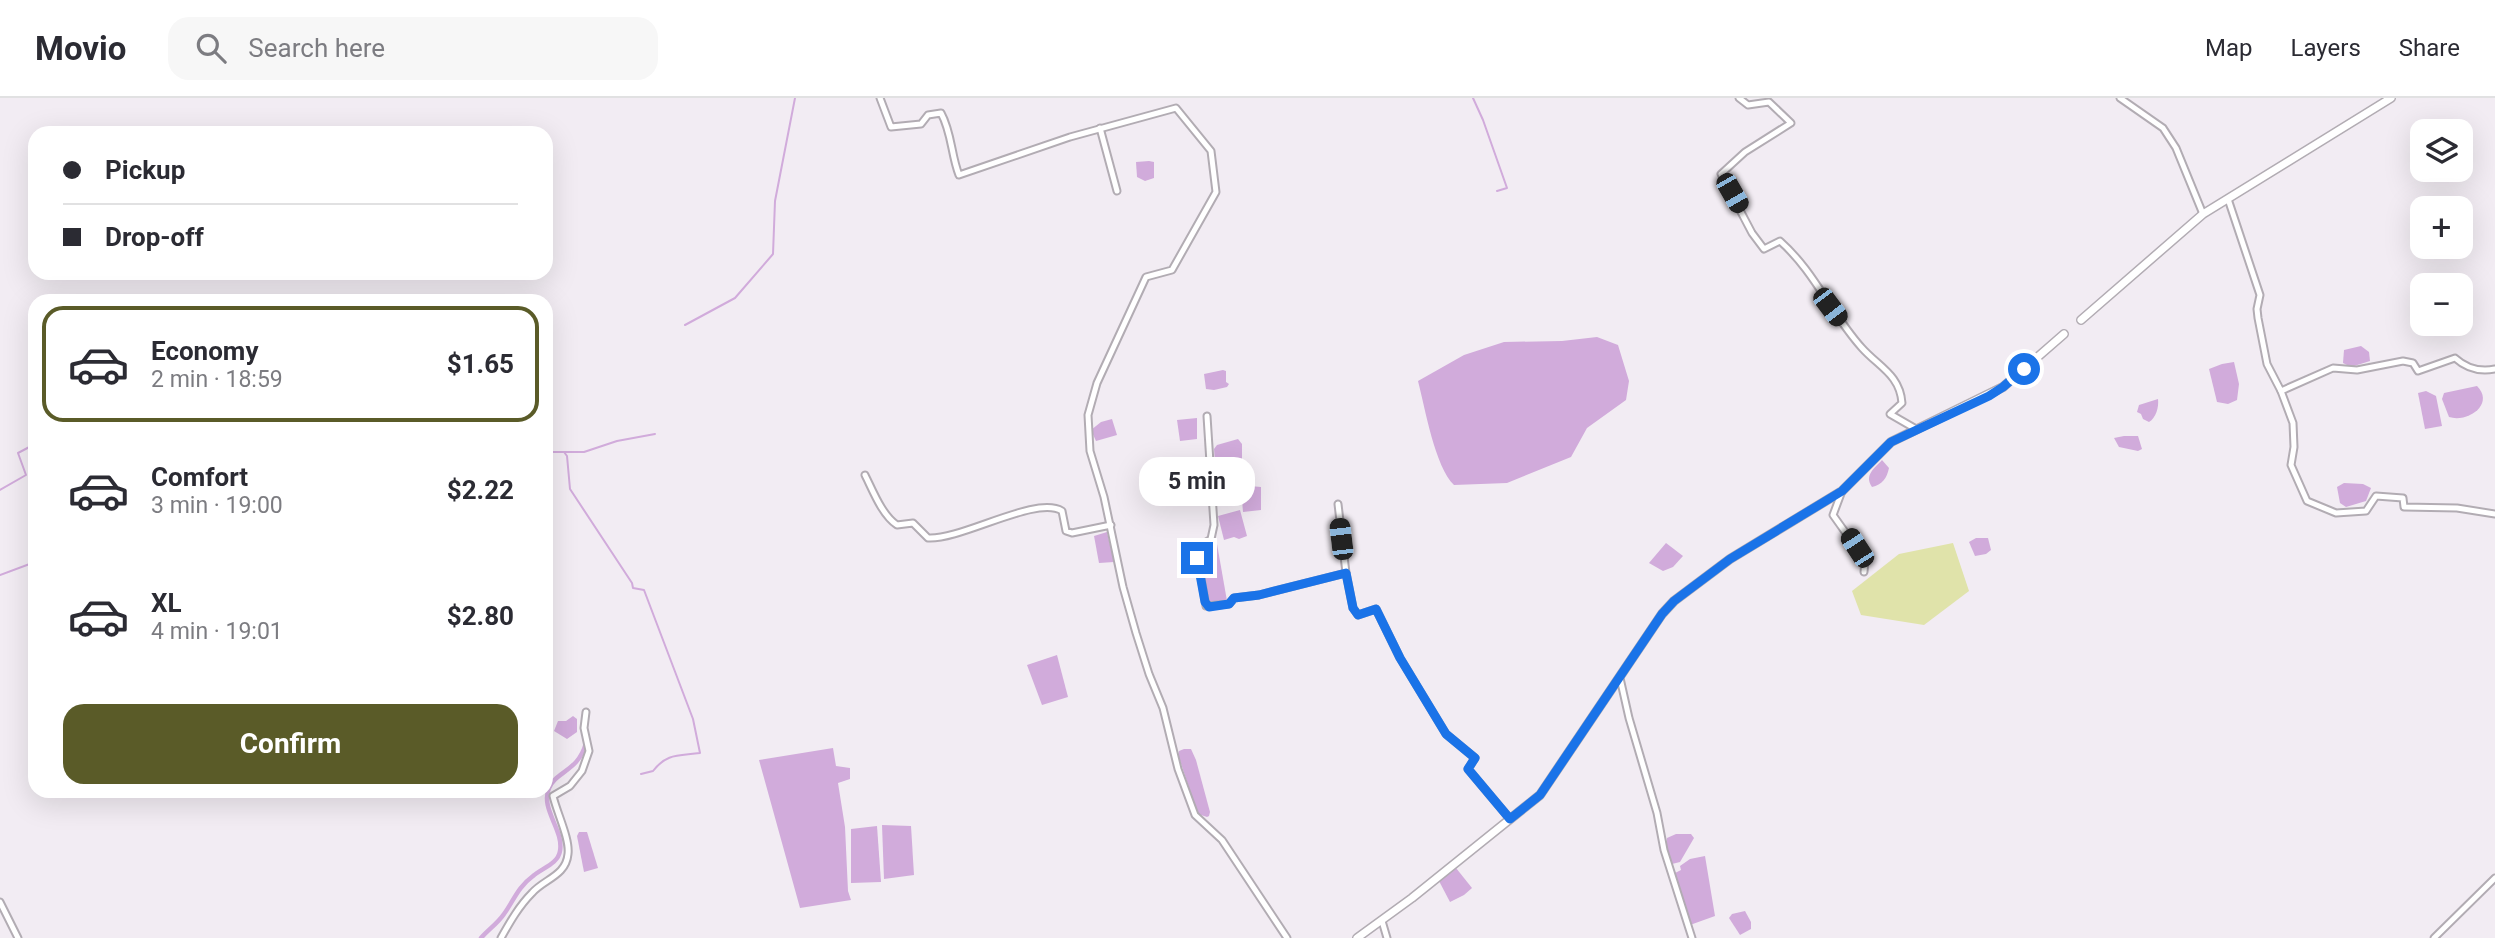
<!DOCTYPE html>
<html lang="en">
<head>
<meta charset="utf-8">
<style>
  :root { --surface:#fff; --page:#f7f7f7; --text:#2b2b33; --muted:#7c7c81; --line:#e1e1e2; --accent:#5a5b28 }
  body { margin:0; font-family:Roboto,sans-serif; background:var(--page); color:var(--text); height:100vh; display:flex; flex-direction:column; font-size:26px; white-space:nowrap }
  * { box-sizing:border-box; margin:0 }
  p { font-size:23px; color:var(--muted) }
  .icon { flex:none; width:38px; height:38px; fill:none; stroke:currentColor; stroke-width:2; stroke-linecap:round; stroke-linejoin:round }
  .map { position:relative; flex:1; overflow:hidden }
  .side { position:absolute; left:28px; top:196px; width:525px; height:504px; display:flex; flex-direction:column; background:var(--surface); border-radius:21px; box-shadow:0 7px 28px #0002 }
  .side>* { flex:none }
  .hud { position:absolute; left:28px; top:28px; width:525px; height:154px; border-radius:21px; box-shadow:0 7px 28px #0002; display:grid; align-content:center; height:154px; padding:0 35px; background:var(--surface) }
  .controls { position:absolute; left:2410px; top:21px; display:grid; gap:14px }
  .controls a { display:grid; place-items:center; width:63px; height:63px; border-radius:14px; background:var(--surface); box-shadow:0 7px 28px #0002; font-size:35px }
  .end { position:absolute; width:32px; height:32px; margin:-16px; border:9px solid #1a73e8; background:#fff; box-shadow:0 0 0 4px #fff }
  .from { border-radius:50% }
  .bubble { position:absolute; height:49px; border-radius:21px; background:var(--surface); box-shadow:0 7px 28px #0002; font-size:23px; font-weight:700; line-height:49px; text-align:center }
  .car { position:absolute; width:21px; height:42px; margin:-21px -10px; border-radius:9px; box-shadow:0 0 5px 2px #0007; background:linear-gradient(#222 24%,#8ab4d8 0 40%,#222 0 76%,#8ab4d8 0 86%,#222 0) }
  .hud b { display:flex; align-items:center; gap:24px; height:66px; font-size:26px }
  .hud b+b { border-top:2px solid var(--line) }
  .hud i { width:18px; height:18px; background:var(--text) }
  ul { padding:12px 0 0; list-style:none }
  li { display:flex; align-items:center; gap:21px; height:116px; margin:0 14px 10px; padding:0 21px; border:4px solid transparent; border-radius:21px }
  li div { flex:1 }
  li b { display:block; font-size:26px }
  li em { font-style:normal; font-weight:700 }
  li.selected { border-color:var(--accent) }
  li>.icon { width:63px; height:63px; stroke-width:1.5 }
  .cta { display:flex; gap:14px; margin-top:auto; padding:14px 35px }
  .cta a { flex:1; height:80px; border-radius:21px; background:var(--accent); color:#fff; font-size:28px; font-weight:700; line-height:80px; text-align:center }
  header { display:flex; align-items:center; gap:42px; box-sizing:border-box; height:98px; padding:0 35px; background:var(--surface); border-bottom:2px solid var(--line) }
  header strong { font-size:33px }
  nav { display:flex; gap:38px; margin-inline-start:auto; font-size:24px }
  .search { width:490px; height:63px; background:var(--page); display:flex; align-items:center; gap:18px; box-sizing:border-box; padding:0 24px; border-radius:21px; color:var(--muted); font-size:26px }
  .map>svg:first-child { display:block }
  .green { fill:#e0e3aa }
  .water { fill:#d1abdb }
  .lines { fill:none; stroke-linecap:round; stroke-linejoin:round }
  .stream { stroke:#d1abdb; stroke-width:2 }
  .canal { stroke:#d1abdb; stroke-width:4.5 }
  .minor-casing { stroke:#b2acb3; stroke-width:9 }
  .secondary-casing { stroke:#b2acb3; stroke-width:10 }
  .minor { stroke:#fff; stroke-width:5 }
  .secondary { stroke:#fff; stroke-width:7 }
  .route { stroke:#1a73e8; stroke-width:9 }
</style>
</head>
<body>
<header>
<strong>Movio</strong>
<div class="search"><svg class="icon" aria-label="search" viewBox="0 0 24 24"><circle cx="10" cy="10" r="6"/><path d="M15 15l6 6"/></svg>Search here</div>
<nav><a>Map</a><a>Layers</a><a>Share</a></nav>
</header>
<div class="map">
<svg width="2495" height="840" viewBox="0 0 2495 840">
  <rect width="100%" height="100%" fill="#f2ecf3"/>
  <!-- green -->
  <polygon class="green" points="1953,445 1969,493 1924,527 1861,517 1852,493 1899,456"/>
  <!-- water -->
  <g class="water">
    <polygon points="1149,63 1154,64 1154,80 1145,83 1137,79 1136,64"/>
    <path d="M1597 239 1618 247 1629 283 1626 302 1587 330 1571 359 1507 385 1454 387C1435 369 1425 310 1418 283L1464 257 1504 244 1562 243Z"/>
    <polygon points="2361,248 2369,254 2370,263 2351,269 2343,265 2344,252"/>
    <polygon points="2234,264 2239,286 2237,302 2228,306 2217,304 2209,271 2222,266"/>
    <polygon points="1223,272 1226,273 1226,284 1229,286 1227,289 1214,292 1206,291 1204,276"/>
    <path d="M2477 288C2495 306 2468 325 2449 319L2442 301 2444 295Z"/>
    <polygon points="2426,293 2436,298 2442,328 2425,331 2418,295"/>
    <path d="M2158 301C2159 309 2156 320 2149 324L2143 321 2141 316 2137 314 2139 307Z"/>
    <polygon points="1197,320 1197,341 1180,343 1177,322"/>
    <polygon points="1112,321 1117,337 1096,343 1091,332 1101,324"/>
    <polygon points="2124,338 2138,338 2142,351 2138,353 2119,349 2114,340"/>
    <polygon points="1238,341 1242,346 1242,370 1239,374 1216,376 1214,351 1217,347"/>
    <path d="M1882 362 1889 370C1887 380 1882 387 1872 389 1864 377 1874 371 1882 362Z"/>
    <polygon points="2344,385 2363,386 2371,390 2366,403 2346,409 2340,405 2337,389"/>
    <polygon points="1250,388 1261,389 1261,412 1243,414 1241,389"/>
    <polygon points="1240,412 1247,438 1239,441 1234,439 1224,442 1218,418"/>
    <polygon points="1107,434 1114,464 1099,465 1094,438"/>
    <polygon points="1976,440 1988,440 1991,452 1986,456 1975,458 1969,444"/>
    <polygon points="1666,445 1683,458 1673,469 1663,473 1649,465"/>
    <polygon points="1217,446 1227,503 1207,506 1197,447"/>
    <polygon points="1057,557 1068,599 1042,607 1027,567"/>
    <polygon points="573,618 577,621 577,634 567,641 554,633 558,623 566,623"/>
    <polygon points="833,650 836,668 850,670 850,681 838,685 845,729 848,793 851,802 800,810 759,662"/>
    <polygon points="1184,651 1191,651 1196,662 1210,714 1209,718 1207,719 1198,716 1178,657 1179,653"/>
    <polygon points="882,727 911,728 914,777 884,781"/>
    <polygon points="877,728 881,784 851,785 851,731"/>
    <polygon points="579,734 587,734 598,770 584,774 577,738"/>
    <polygon points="1676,736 1691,736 1694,740 1680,764 1672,766 1666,749 1667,740"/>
    <polygon points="1705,758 1715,818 1690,827 1675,775 1681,772 1680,768 1690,761"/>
    <polygon points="1456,770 1472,790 1464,797 1450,804 1439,783"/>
    <polygon points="1745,813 1751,824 1751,831 1740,837 1729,820 1732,816"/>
  </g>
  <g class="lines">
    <!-- stream -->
    <g class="stream">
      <polyline points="1473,0 1483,22 1507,90 1497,93"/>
      <polyline points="685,227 735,200 773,156 775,103 795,0"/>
      <polyline points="546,354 584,354 617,343 655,336"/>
      <path d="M564 354 567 358 570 391 632 485 633 490 644 492 693 621 700 655C678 658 667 655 653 673L641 676"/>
      <polyline points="0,392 26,377 18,355 35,346"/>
      <polyline points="0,477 35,464"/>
    </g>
    <!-- canal -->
    <path class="canal" d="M481 840C488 832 498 825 504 816 514 802 518 789 533 778 542 770 558 766 560 753 564 732 540 711 549 690 556 673 578 674 586 645"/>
    <defs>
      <g id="minor">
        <path d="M880 0 891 29 921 26 928 17 941 15C952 35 951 57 959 77L1070 39 1176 10 1211 53 1216 94 1172 172 1146 179 1097 285 1088 317 1090 353 1104 399 1123 489 1136 535 1149 576 1163 610 1178 671 1195 717 1222 742 1287 840"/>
        <path d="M1739 0 1748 7 1769 4 1791 25 1745 54 1721 76 1752 135 1764 151 1780 143C1814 173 1832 217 1862 250 1879 269 1900 277 1902 305L1890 316 1916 331"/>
        <polyline points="2120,0 2163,30 2176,50 2203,116"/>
        <polyline points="1100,30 1117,93"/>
        <polyline points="2228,101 2260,197 2257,211 2258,220 2267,266 2281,293 2293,325 2294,349 2291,367 2307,403 2336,415 2366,413 2376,398 2403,400 2404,409 2457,410 2495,416"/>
        <path d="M2281 293 2333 270 2357 272 2403 263 2413 265 2418 273 2455 260C2466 270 2480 274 2495 271"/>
        <polyline points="1207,318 1214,427 1211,441 1203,446 1195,445 1206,508 1229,506 1234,500 1259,497 1346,475 1353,510 1358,517 1376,511 1400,560 1446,636 1475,660 1468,671 1510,721"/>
        <path d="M865 377C873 393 882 417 897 427L913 425 928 440C962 442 1036 397 1062 413L1066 433 1072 435 1111 427"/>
        <polyline points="1842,393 1833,417 1865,462 1864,474"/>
        <polyline points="1338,406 1346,475"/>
        <polyline points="1620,580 1629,620 1657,715 1664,752 1692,840"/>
        <polyline points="0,804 18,840"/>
        <polyline points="1382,823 1387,840"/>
        <path d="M501 840C510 824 519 808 532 795 544 781 566 778 568 756 570 741 557 715 553 698L570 688 582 673 589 653 584 630 586 614"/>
        <polyline points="2434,840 2495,780"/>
      </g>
      <g id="secondary">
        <polyline points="2081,222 2203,116 2391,0"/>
        <polyline points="1357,840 1412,800 1540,697 1662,516 1674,503 1730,461 1842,393 1891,344 2003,289 2064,236"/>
      </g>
    </defs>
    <!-- minor casing -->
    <use href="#minor" class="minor-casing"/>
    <!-- secondary casing -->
    <use href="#secondary" class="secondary-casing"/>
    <!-- minor -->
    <use href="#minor" class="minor"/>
    <!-- secondary -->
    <use href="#secondary" class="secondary"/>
  </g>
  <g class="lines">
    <!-- route -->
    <polyline class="route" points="1197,460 1205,504 1209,509 1229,506 1234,500 1259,497 1346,475 1353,510 1358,517 1376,511 1400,560 1446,636 1475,660 1468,671 1510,721 1540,697 1662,516 1674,503 1730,461 1842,393 1891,344 1989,298 2003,289 2024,271"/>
  </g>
</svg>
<div class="controls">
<a><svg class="icon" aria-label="layers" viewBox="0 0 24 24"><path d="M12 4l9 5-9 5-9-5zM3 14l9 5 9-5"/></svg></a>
<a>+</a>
<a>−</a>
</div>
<i class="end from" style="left:2024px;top:271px"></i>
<i class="end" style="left:1197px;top:460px"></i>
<div class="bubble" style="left:1139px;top:359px;width:116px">5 min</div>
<i class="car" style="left:1732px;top:95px;rotate:150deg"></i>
<i class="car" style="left:1830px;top:209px;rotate:143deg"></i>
<i class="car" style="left:1341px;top:441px;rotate:353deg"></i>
<i class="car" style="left:1857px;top:450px;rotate:327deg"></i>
<div class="hud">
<b><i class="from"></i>Pickup</b>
<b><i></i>Drop-off</b>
</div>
<section class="side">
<ul>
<li class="selected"><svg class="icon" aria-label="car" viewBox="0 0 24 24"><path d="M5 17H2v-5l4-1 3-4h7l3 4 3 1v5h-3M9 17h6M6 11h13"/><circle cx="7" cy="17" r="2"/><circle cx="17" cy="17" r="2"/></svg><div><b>Economy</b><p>2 min · 18:59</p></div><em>$1.65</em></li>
<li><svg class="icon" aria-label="car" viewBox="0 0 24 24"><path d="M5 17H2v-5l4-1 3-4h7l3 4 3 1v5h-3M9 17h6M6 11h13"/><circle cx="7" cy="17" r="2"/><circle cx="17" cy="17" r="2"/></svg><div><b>Comfort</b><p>3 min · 19:00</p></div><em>$2.22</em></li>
<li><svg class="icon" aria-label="car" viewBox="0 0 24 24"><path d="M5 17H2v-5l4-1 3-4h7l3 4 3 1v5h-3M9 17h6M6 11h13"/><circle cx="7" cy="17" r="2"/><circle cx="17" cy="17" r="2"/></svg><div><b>XL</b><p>4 min · 19:01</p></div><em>$2.80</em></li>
</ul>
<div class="cta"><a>Confirm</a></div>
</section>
</div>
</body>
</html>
